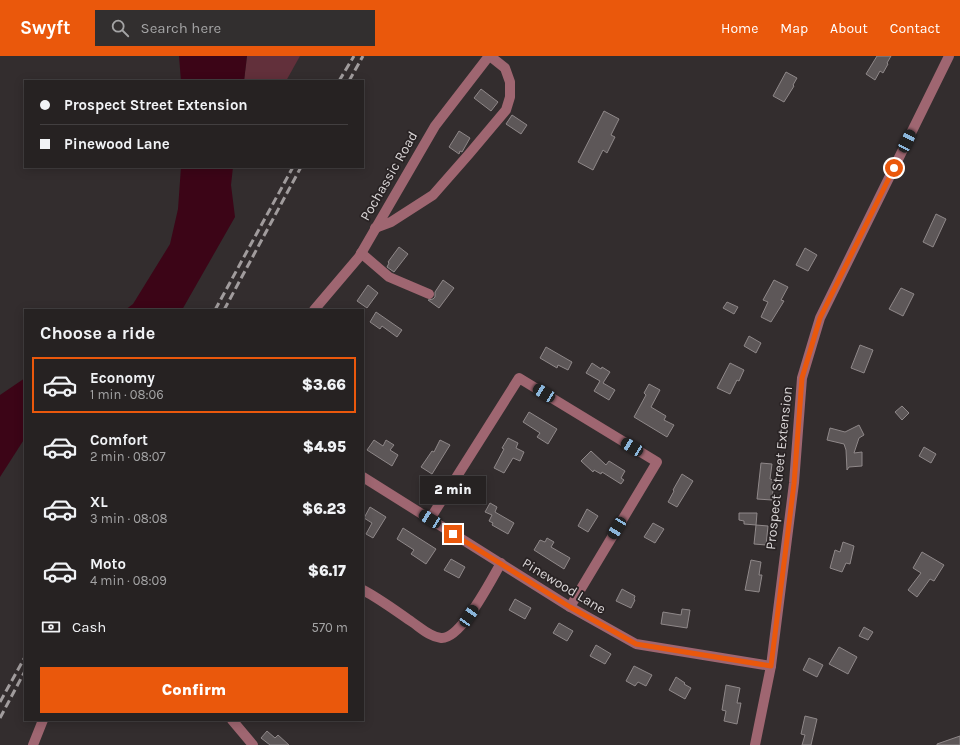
<!DOCTYPE html>
<html lang="en">
<head>
<meta charset="utf-8">
<style>
  :root { --surface:#262222; --page:#322f2f; --text:#f1f3f6; --muted:#a4a4a5; --line:#423f40; --accent:#ea580c }
  body { margin:0; font-family:Karla,sans-serif; background:var(--page); color:var(--text); height:100vh; display:flex; flex-direction:column; font-size:15px; white-space:nowrap }
  * { box-sizing:border-box; margin:0 }
  p { font-size:13px; color:var(--muted) }
  .icon { flex:none; width:22px; height:22px; fill:none; stroke:currentColor; stroke-width:2; stroke-linecap:round; stroke-linejoin:round }
  .map { position:relative; flex:1; overflow:hidden }
  .side { position:absolute; left:24px; top:253px; width:340px; height:412px; display:flex; flex-direction:column; background:var(--surface); border-radius:0px; box-shadow:0 2px 10px #0003,0 0 0 1px var(--line) }
  .side>* { flex:none }
  .hud { position:absolute; left:24px; top:24px; width:340px; height:88px; border-radius:0px; box-shadow:0 2px 10px #0003,0 0 0 1px var(--line); display:grid; align-content:center; height:88px; padding:0 16px; background:var(--surface) }
  .end { position:absolute; width:18px; height:18px; margin:-9px; border:5px solid #ea580c; background:#fff; box-shadow:0 0 0 2px #fff }
  .from { border-radius:50% }
  .bubble { position:absolute; height:28px; border-radius:0px; background:var(--surface); box-shadow:0 2px 10px #0003,0 0 0 1px var(--line); font-size:13px; font-weight:800; line-height:28px; text-align:center }
  .car { position:absolute; width:12px; height:24px; margin:-12px -6px; border-radius:5px; box-shadow:0 0 3px 1px #0007; background:linear-gradient(#222 24%,#8ab4d8 0 40%,#222 0 76%,#8ab4d8 0 86%,#222 0) }
  .hud b { display:flex; align-items:center; gap:14px; height:38px; font-size:15px }
  .hud b+b { border-top:1px solid var(--line) }
  .hud i { width:10px; height:10px; background:var(--text) }
  ul { padding:0; list-style:none }
  li { display:flex; align-items:center; gap:12px; height:56px; margin:0 8px 6px; padding:0 8px; border:2px solid transparent; border-radius:0px }
  li div { flex:1 }
  li b { display:block; font-size:15px }
  li em { font-style:normal; font-weight:800 }
  li.current { border-color:var(--accent) }
  li>.icon { width:36px; height:36px; stroke-width:1.5 }
  h2 { padding:0 16px; font-size:18px; line-height:48px }
  .pay { display:flex; align-items:center; gap:10px; height:44px; padding:0 16px; font-size:15px }
  .pay p { margin-inline-start:auto }
  .primary-button { display:flex; gap:8px; margin-top:auto; padding:8px 16px }
  .primary-button a { flex:1; height:46px; border-radius:0px; background:var(--accent); color:#fff; font-size:16px; font-weight:800; line-height:46px; text-align:center }
  header { display:flex; align-items:center; gap:24px; box-sizing:border-box; height:56px; padding:0 20px; background:var(--accent); color:#fff }
  header strong { font-size:19px }
  nav { display:flex; gap:22px; margin-inline-start:auto; font-size:14px }
  .search { width:280px; height:36px; background:var(--page); display:flex; align-items:center; gap:10px; box-sizing:border-box; padding:0 14px; border-radius:0px; color:var(--muted); font-size:15px }
  .map>svg:first-child { display:block }
  .green { fill:#62303b }
  .water { fill:#3c0517 }
  .building { fill:#5d5758; stroke:#8f8889 }
  .lines { fill:none; stroke-linecap:round; stroke-linejoin:round }
  .minor { stroke:#9f6671; stroke-width:10 }
  .rail { stroke:#a19c9d; stroke-width:3; stroke-dasharray:8 4; stroke-linecap:butt }
  .route { stroke:#ea580c; stroke-width:5 }
  .labels { text-anchor:middle; dominant-baseline:central; stroke-width:3.5; stroke-linejoin:round; paint-order:stroke }
  .street-label { font-size:14px; fill:#dad6d7; stroke:#292324 }
</style>
</head>
<body>
<header>
<strong>Swyft</strong>
<div class="search"><svg class="icon" aria-label="search" viewBox="0 0 24 24"><circle cx="10" cy="10" r="6"/><path d="M15 15l6 6"/></svg>Search here</div>
<nav><a>Home</a><a>Map</a><a>About</a><a>Contact</a></nav>
</header>
<div class="map">
<svg width="960" height="689" viewBox="0 0 960 689">
  <rect width="100%" height="100%" fill="#332d2e"/>
  <!-- green -->
  <polygon class="green" points="247,0 300,0 286,25 244,25"/>
  <!-- water -->
  <g class="water">
    <polygon points="179,0 247,0 244,25 181,25"/>
    <polygon points="181,111 233,111 231,129 235,161 182,254 125,254 133,248 170,188 178,153"/>
    <polygon points="25,322 25,382 0,421 0,339"/>
  </g>
  <!-- building -->
  <g class="building">
    <polygon points="877,0 891,0 887,7 888,8 883,17 880,15 875,24 866,18"/>
    <polygon points="786,16 797,22 793,29 794,30 784,46 773,40"/>
    <polygon points="481,33 498,46 491,55 474,42"/>
    <polygon points="604,55 619,63 611,79 615,81 607,97 603,94 593,114 578,106"/>
    <polygon points="512,59 527,69 521,78 506,68"/>
    <polygon points="459,75 470,82 462,96 460,95 459,98 449,91"/>
    <polygon points="936,158 946,163 933,191 923,186"/>
    <polygon points="399,191 408,198 394,216 387,211 389,207 388,206"/>
    <polygon points="805,192 817,199 808,215 796,209"/>
    <polygon points="443,224 454,232 439,252 428,244 433,243 435,241 435,236"/>
    <polygon points="774,224 788,231 781,244 784,245 771,266 761,261 768,246 763,244"/>
    <polygon points="368,229 378,237 367,252 357,245"/>
    <polygon points="901,232 914,238 903,260 889,253"/>
    <polygon points="727,246 738,251 734,258 723,252"/>
    <polygon points="376,256 402,274 397,281 382,270 380,273 370,266"/>
    <polygon points="749,280 761,287 756,297 744,290"/>
    <polygon points="860,289 873,294 864,317 851,312"/>
    <polygon points="546,291 572,306 568,314 558,309 557,312 540,302"/>
    <polygon points="592,307 601,313 602,311 610,316 603,327 615,334 609,344 594,335 600,325 586,317"/>
    <polygon points="730,307 744,314 739,325 737,324 730,338 717,332"/>
    <polygon points="649,328 660,334 651,351 666,360 664,364 674,369 667,381 634,361 646,339 644,337"/>
    <polygon points="902,350 909,357 902,364 895,356"/>
    <polygon points="529,356 557,373 548,388 537,381 540,377 523,366"/>
    <polygon points="859,369 864,379 859,382 854,397 862,396 862,410 849,411 847,414 846,394 844,388 827,384 830,372 845,376"/>
    <polygon points="508,382 518,387 516,392 524,396 520,405 513,402 504,417 494,412 504,393 502,392"/>
    <polygon points="374,384 383,390 386,384 394,389 390,394 398,399 392,410 367,394"/>
    <polygon points="440,384 450,389 432,418 421,411 432,395 434,396"/>
    <polygon points="924,391 936,398 931,407 919,400"/>
    <polygon points="591,395 606,409 609,405 625,415 621,422 624,424 621,428 602,416 601,418 594,414 593,416 581,405"/>
    <polygon points="761,407 772,408 770,423 774,424 772,444 757,443"/>
    <polygon points="682,418 693,425 677,451 668,446 674,435 673,434"/>
    <polygon points="490,447 497,451 495,456 514,467 508,478 492,469 493,467 489,465 492,459 485,456"/>
    <polygon points="370,451 386,461 373,482 366,478 372,467 364,462"/>
    <polygon points="587,453 598,460 588,476 578,470"/>
    <polygon points="739,457 757,457 756,469 744,468 744,465 739,464"/>
    <polygon points="653,467 664,473 655,487 644,481"/>
    <polygon points="756,469 768,470 766,489 754,488"/>
    <polygon points="403,472 436,493 426,508 411,498 414,494 397,483"/>
    <polygon points="547,482 554,486 551,491 570,502 564,513 534,494 540,484 545,486"/>
    <polygon points="843,486 854,490 850,508 846,507 842,516 830,512 835,494 840,496"/>
    <polygon points="922,496 944,509 934,525 930,523 917,541 908,534 921,517 913,512"/>
    <polygon points="451,503 465,511 459,522 444,514"/>
    <polygon points="751,504 761,506 759,519 762,519 759,536 745,534"/>
    <polygon points="622,533 635,540 634,543 635,544 631,552 616,545"/>
    <polygon points="515,543 531,552 525,563 509,554"/>
    <polygon points="682,553 690,554 687,572 661,568 663,556 681,559"/>
    <polygon points="559,567 573,575 567,585 553,577"/>
    <polygon points="864,571 873,576 868,584 859,580"/>
    <polygon points="596,589 611,598 605,608 590,600"/>
    <polygon points="839,591 857,601 848,618 829,608"/>
    <polygon points="809,602 823,609 817,621 803,614"/>
    <polygon points="634,610 652,619 646,630 638,626 635,630 626,625"/>
    <polygon points="676,621 685,627 684,628 691,632 685,643 669,634"/>
    <polygon points="726,629 740,632 737,647 741,647 737,668 724,665 726,655 722,654"/>
    <polygon points="805,660 817,663 811,689 802,689 805,679 801,678"/>
    <polygon points="267,675 275,682 278,679 289,689 270,689 261,682"/>
    <polygon points="960,680 960,689 937,689 937,688"/>
  </g>
  <g class="lines">
    <!-- minor -->
    <g class="minor">
      <polyline points="375,172 391,166 433,139 469,98 506,54 510,41 510,26 505,12 490,0"/>
      <polyline points="361,197 389,221 429,238"/>
      <polyline points="314,254 359,201 435,70 489,0"/>
      <polyline points="363,421 570,551 636,588 771,610"/>
      <polyline points="430,463 519,322 657,406 570,551"/>
      <path d="M363 534C380 543 396 555 412 566 421 572 430 581 441 582 461 584 491 524 501 507"/>
      <polyline points="232,664 253,689"/>
      <polyline points="33,689 43,664"/>
      <polyline points="755,689 771,610 794,427 802,322 820,262 949,0"/>
    </g>
    <!-- rail -->
    <g class="rail">
      <polyline points="339,25 354,0"/>
      <polyline points="349,25 363,0"/>
      <polyline points="215,254 293,111"/>
      <polyline points="224,254 301,111"/>
      <polyline points="0,646 25,601"/>
      <polyline points="0,662 25,615"/>
    </g>
  </g>
  <g class="lines">
    <!-- route -->
    <polyline class="route" points="453,478 570,551 636,588 771,610 794,428 802,322 820,262 894,112"/>
  </g>
  <g class="labels">
    <!-- street labels -->
    <g class="street-label">
      <text transform="translate(389 120) rotate(-60)">Pochassic Road</text>
      <text transform="translate(779 412) rotate(-84)">Prospect Street Extension</text>
      <text transform="translate(564 530) rotate(31)">Pinewood Lane</text>
    </g>
  </g>
</svg>
<i class="end from" style="left:894px;top:112px"></i>
<i class="end" style="left:453px;top:478px"></i>
<div class="bubble" style="left:420px;top:420px;width:66px">2 min</div>
<i class="car" style="left:907px;top:85px;rotate:26deg"></i>
<i class="car" style="left:544px;top:337px;rotate:302deg"></i>
<i class="car" style="left:632px;top:391px;rotate:301deg"></i>
<i class="car" style="left:430px;top:463px;rotate:302deg"></i>
<i class="car" style="left:617px;top:472px;rotate:211deg"></i>
<i class="car" style="left:469px;top:560px;rotate:34deg"></i>
<div class="hud">
<b><i class="from"></i>Prospect Street Extension</b>
<b><i></i>Pinewood Lane</b>
</div>
<section class="side">
<h2>Choose a ride</h2>
<ul>
<li class="current"><svg class="icon" aria-label="car" viewBox="0 0 24 24"><path d="M5 17H2v-5l4-1 3-4h7l3 4 3 1v5h-3M9 17h6M6 11h13"/><circle cx="7" cy="17" r="2"/><circle cx="17" cy="17" r="2"/></svg><div><b>Economy</b><p>1 min · 08:06</p></div><em>$3.66</em></li>
<li><svg class="icon" aria-label="car" viewBox="0 0 24 24"><path d="M5 17H2v-5l4-1 3-4h7l3 4 3 1v5h-3M9 17h6M6 11h13"/><circle cx="7" cy="17" r="2"/><circle cx="17" cy="17" r="2"/></svg><div><b>Comfort</b><p>2 min · 08:07</p></div><em>$4.95</em></li>
<li><svg class="icon" aria-label="car" viewBox="0 0 24 24"><path d="M5 17H2v-5l4-1 3-4h7l3 4 3 1v5h-3M9 17h6M6 11h13"/><circle cx="7" cy="17" r="2"/><circle cx="17" cy="17" r="2"/></svg><div><b>XL</b><p>3 min · 08:08</p></div><em>$6.23</em></li>
<li><svg class="icon" aria-label="car" viewBox="0 0 24 24"><path d="M5 17H2v-5l4-1 3-4h7l3 4 3 1v5h-3M9 17h6M6 11h13"/><circle cx="7" cy="17" r="2"/><circle cx="17" cy="17" r="2"/></svg><div><b>Moto</b><p>4 min · 08:09</p></div><em>$6.17</em></li>
</ul>
<div class="pay"><svg class="icon" aria-label="cash" viewBox="0 0 24 24"><path d="M3 7h18v10H3z"/><circle cx="12" cy="12" r="2"/></svg>Cash<p>570 m</p></div>
<div class="primary-button"><a>Confirm</a></div>
</section>
</div>
</body>
</html>
